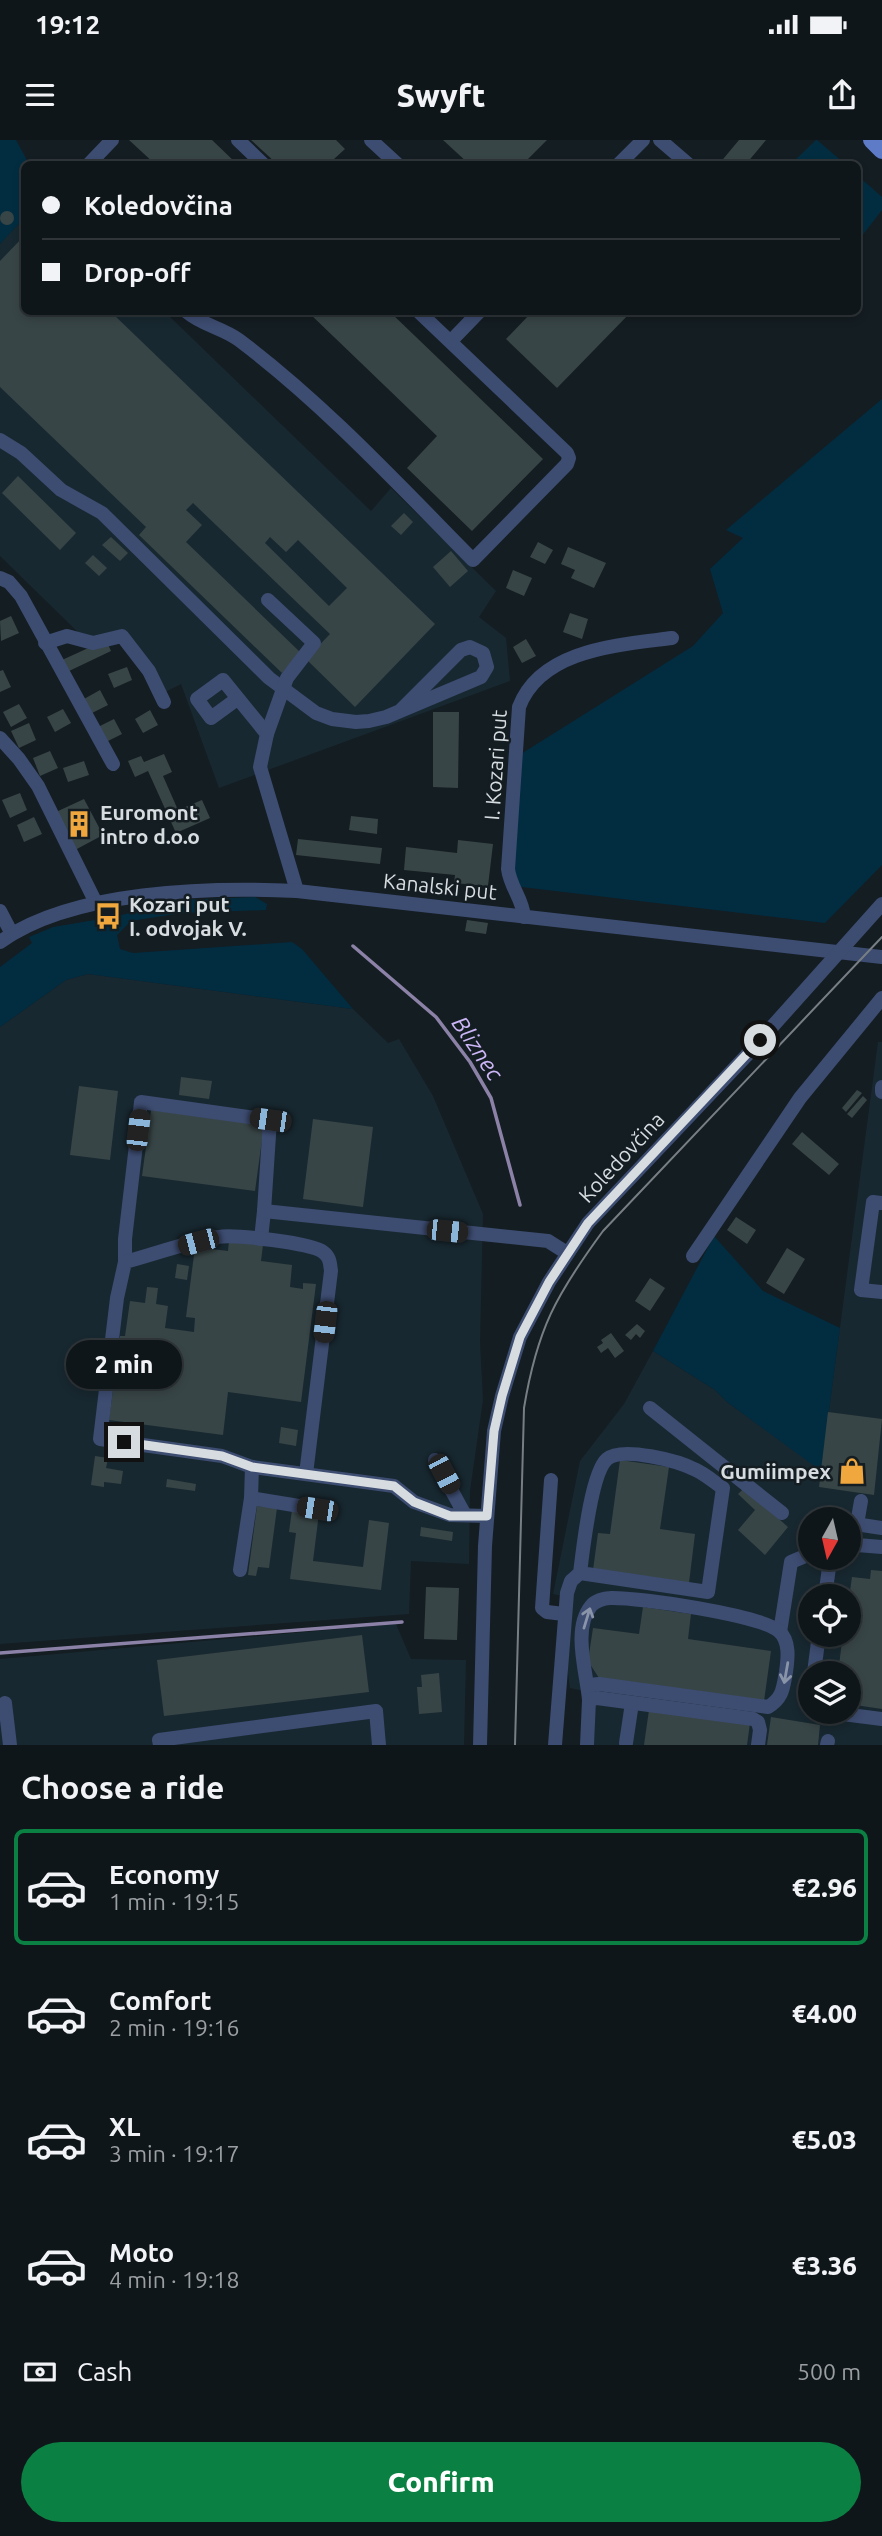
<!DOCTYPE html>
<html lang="en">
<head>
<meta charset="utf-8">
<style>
  :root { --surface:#0f161a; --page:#181f23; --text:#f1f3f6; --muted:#9b9fa2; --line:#2f3539; --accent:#0b8043 }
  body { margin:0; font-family:Ubuntu,sans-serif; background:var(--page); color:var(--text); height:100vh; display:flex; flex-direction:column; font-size:26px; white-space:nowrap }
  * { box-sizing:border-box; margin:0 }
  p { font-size:23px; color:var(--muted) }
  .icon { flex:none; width:38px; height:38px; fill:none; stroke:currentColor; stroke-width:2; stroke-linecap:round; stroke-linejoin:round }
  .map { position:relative; height:1605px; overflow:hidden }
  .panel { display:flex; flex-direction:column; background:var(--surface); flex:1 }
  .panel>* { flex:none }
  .banner { position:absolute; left:21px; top:21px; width:840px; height:154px; border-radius:10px; box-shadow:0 4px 10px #0003,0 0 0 2px var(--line); display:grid; align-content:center; height:154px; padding:0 21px; background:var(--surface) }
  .needle { width:46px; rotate:188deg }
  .tools { position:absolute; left:798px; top:1367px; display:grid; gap:14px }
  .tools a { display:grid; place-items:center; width:63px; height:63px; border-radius:50%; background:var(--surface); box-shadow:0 4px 10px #0003,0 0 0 2px var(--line); font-size:35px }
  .end { position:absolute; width:32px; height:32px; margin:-16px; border:9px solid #d6dce0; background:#111; box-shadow:0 0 0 4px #111 }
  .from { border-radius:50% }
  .bubble { position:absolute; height:49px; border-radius:24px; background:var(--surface); box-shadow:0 4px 10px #0003,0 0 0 2px var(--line); font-size:23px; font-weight:800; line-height:49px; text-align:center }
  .car { position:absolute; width:21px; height:42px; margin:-21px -10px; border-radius:9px; box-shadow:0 0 5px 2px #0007; background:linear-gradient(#222 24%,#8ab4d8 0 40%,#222 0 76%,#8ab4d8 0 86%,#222 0) }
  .banner b { display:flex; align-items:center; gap:24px; height:66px; font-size:26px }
  .banner b+b { border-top:2px solid var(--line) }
  .banner i { width:18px; height:18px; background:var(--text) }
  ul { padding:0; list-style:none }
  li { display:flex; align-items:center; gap:21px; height:116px; margin:0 14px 10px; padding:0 7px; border:4px solid transparent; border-radius:10px }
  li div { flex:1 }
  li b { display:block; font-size:26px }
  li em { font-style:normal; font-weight:800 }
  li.selected { border-color:var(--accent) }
  li>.icon { width:63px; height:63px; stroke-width:1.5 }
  h2 { padding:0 21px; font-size:32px; line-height:84px }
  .pay { display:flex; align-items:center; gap:18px; height:77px; padding:0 21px; font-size:26px }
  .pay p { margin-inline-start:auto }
  .action { display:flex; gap:14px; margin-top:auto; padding:14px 21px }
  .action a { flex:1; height:80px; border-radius:42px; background:var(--accent); color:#fff; font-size:28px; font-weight:800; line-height:80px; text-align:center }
  .status { display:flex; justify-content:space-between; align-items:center; height:49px; padding:0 35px; background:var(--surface); direction:ltr }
  .status svg { height:19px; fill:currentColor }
  header { display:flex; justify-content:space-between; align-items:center; height:91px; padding:0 21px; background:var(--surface); font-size:32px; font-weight:800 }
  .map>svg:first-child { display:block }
  .built { fill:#182830; fill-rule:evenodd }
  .green { fill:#022d41 }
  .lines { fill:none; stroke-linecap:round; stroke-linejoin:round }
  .stream { stroke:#8c81a7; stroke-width:3.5 }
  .building { fill:#384546; fill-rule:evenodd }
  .minor { stroke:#3d4c71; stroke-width:14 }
  .major { stroke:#5e7bc8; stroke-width:18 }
  .tram { stroke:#787f84; stroke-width:2 }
  .oneway { stroke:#8a94a8 }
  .route { stroke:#d6dce0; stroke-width:9 }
  .labels { text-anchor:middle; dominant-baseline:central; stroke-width:5; stroke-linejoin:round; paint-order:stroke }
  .street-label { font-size:21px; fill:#d6dce0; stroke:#141d22 }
  .poi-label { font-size:21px; font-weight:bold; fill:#d6dce0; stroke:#141d22; text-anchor:start }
  .water-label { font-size:23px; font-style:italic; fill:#ccb6f7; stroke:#141d22 }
</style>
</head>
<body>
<div class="status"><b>19:12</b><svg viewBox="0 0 49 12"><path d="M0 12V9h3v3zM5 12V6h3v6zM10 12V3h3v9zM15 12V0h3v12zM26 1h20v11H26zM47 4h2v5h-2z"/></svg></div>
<header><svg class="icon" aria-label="menu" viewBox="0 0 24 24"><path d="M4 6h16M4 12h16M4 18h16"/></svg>Swyft<svg class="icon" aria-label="share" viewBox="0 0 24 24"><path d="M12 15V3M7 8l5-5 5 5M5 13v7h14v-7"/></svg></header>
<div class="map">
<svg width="882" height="1605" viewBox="0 0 882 1605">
  <rect width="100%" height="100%" fill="#141d22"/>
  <!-- built -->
  <g class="built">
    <polygon points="24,78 24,172 165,172 371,371 391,348 496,451 479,477 506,498 510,541 219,648 181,544 165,552 122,490 87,501 0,416 0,104"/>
    <polygon points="88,834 353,869 388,903 399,899 433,956 483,1074 480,1202 483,1260 470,1351 469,1424 411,1421 409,1474 0,1504 0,887 66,840"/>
    <path d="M878 902H882V1605H594L595 1553 570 1548 567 1526 572 1458 553 1454 580 1321 624 1264 653 1211 715 1250 727 1262 821 1330ZM810 1379H849V1418H810ZM810 1456H849V1494H810ZM810 1533H849V1572H810Z"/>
    <polygon points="396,1484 411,1519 466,1520 464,1605 0,1605 0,1519"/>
  </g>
  <!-- green -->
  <g class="green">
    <polygon points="0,0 16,0 29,24 24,24 24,78 0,104"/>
    <polygon points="816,0 817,0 845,24 791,24"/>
    <polygon points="858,36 882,57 882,70 858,101"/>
    <polygon points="882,259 882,725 825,783 513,746 521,614 693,506 723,473 710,429 743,398 726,390"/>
    <polygon points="255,757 267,764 266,770 182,773 131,781 117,795 120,809 133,813 292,802 302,809 353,869 88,834 66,840 0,887 0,827 32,803 29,797 53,787 95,780 98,786 107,784 106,779 180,760"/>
    <polygon points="714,1096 763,1151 840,1188 821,1331 727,1262 715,1250 653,1211"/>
  </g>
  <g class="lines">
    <!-- stream -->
    <g class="stream">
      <polyline points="353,806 436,877 470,922 491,958 520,1065"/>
      <polyline points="0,1513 402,1482"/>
    </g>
  </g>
  <!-- building -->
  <g class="building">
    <polygon points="129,0 212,0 237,24 155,24"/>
    <polygon points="251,0 336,0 345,9 334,19 340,24 277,24"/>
    <polygon points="443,0 547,0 523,24 469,24"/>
    <polygon points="739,0 766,0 746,24 719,24"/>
    <circle cx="7" cy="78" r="7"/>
    <path d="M24 96V172H111L435 484 355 567 306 519 330 494 193 363 186 370 202 385 186 402 301 513 282 533 139 395 146 387 0 247V121ZM270 397 286 412 298 400 347 448 329 466 265 403Z"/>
    <polygon points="308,172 390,172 543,319 472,391 407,328 437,296"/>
    <polygon points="532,172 631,172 557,248 506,199"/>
    <polygon points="18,336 76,393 60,410 2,353"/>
    <polygon points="404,373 413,382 401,395 391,386"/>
    <polygon points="111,397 128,413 120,421 102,405"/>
    <polygon points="538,402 553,410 545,424 530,417"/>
    <polygon points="568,407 606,423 594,448 571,438 575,430 561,424"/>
    <polygon points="451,411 468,431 450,447 433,427"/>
    <polygon points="93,415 107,428 99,436 85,423"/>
    <polygon points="513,430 532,438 524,456 506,448"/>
    <polygon points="570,473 588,479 582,499 563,492"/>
    <polygon points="11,476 19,493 1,501 0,481"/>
    <polygon points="526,499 536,516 522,523 513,507"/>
    <polygon points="106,500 111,511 67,532 62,520"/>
    <polygon points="127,527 132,540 114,548 108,534"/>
    <polygon points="3,530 11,547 0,552 0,531"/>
    <polygon points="100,550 108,565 92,573 84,559"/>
    <polygon points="19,564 27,578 11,587 3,572"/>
    <polygon points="63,569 71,583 55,592 47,577"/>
    <polygon points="150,570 158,585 143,593 135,579"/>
    <polygon points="433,572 459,572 458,648 433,647"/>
    <polygon points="114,579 122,594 106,602 98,587"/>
    <polygon points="29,583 36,600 19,608 11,591"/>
    <polygon points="50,611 58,628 40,636 33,618"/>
    <polygon points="164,614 172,632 163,636 178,670 202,660 210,678 176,693 148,631 135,637 128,621 141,616 144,622"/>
    <polygon points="84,621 89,635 68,642 63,628"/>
    <polygon points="20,653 27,670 10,678 2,660"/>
    <polygon points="84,659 103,695 75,710 56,672"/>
    <polygon points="351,676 378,679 377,694 349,690"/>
    <polygon points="34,677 42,694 24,702 17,685"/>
    <polygon points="298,699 382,708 380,724 296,715"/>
    <polygon points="458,700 493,704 488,746 454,743 455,735 404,730 406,707 457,713"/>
    <polygon points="467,780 488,783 486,794 465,791"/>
    <polygon points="181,937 212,941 209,959 179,955"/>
    <polygon points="79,946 118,951 110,1020 70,1015"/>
    <polygon points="857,950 862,953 846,972 842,968"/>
    <polygon points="863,956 867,960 852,978 847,974"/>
    <polygon points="151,970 264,985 255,1051 142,1036"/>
    <polygon points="313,979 373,987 363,1067 303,1059"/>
    <polygon points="802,992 839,1024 829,1035 792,1004"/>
    <polygon points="736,1077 756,1090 747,1104 727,1090"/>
    <polygon points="229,1101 263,1105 261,1121 292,1125 290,1147 303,1149 303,1143 316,1144 301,1262 228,1252 223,1295 109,1280 120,1196 125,1196 130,1161 145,1163 147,1147 158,1148 156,1164 168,1166 165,1188 194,1192 195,1178 186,1177 195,1107 228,1111"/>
    <polygon points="787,1108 805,1119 784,1154 766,1143"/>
    <polygon points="177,1124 189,1126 187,1140 175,1138"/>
    <polygon points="650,1138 665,1148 650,1171 635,1161"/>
    <polygon points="637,1184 645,1191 640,1198 636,1194 631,1200 625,1195"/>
    <polygon points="611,1193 624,1211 615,1218 608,1208 601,1213 597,1207 603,1203 601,1200"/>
    <polygon points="828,1272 882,1279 874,1355 819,1347"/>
    <polygon points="281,1287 298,1290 296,1306 279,1303"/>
    <polygon points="95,1316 108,1318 106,1328 123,1331 121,1344 104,1342 104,1347 91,1345"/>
    <polygon points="620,1320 669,1327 660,1389 695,1394 689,1443 593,1430 598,1393 610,1394"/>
    <polygon points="167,1339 196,1344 195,1351 166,1347"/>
    <polygon points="744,1348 788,1387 765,1415 738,1390 755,1370 738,1354"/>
    <polygon points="257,1366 277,1368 269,1428 258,1427 256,1436 248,1435"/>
    <polygon points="292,1370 319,1373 313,1421 363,1427 369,1380 389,1383 381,1450 290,1439 296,1393 289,1392"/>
    <polygon points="421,1387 453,1392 452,1401 420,1396"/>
    <polygon points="871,1430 882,1431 882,1569 855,1565 857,1554 849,1553 849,1533 838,1533 843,1494 849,1494 849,1458 852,1437 870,1439"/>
    <polygon points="426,1447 459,1448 457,1500 424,1499"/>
    <polygon points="643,1467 691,1474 688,1499 771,1511 764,1561 599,1538 588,1521 593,1488 639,1494"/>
    <polygon points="362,1495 369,1552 164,1576 157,1520"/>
    <polygon points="439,1533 442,1572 419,1574 417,1547 422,1547 421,1535"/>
    <polygon points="649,1570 750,1583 747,1605 644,1605"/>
    <polygon points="771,1577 820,1585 818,1605 767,1605"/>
  </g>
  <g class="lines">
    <!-- minor -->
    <g class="minor">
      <polyline points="238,0 263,24"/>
      <polyline points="371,0 397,24"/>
      <polyline points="660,0 688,24"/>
      <polyline points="89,24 112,0"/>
      <polyline points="619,24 643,0"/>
      <path d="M187 172C202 185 223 188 239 200 324 264 398 344 473 420L567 324 569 318 567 313 419 172"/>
      <polyline points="451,201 479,172"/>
      <polyline points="0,300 21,313 61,350 102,373 269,538 316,573 332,579 356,582 369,581 386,577 481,537 487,527 483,513 470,507 461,510 400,571"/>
      <polyline points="0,438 9,442 21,456 113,624"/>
      <polyline points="45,503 67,496 93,503 122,496 149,531 164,562"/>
      <polyline points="237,559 211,578 197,559 223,540 267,594 260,627 297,751"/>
      <polyline points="267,594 287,538 314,503 268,460"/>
      <polyline points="0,598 19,619 38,646 96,763"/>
      <polyline points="0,771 12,794"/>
      <path d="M524 777C523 759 510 747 508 729L519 567C541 509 619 505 672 498"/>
      <path d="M0 802C72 750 210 747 297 751L882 817"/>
      <polyline points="882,947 882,952"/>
      <polyline points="882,1063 873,1062 861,1150 882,1152"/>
      <polyline points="261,1099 264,1071"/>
      <polyline points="693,1116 800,958 882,858"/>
      <polyline points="125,1122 125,1099 141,962 270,980 264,1071 548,1101 567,1113"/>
      <polyline points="650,1268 782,1373"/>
      <polyline points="435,1320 465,1375"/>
      <path d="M306 1334 331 1131C330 1123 330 1117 323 1112 313 1103 233 1094 218 1097 187 1102 155 1114 125 1122L117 1158 100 1299 222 1316 252 1327 394 1346 414 1362 450 1375 487 1376"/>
      <polyline points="551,1340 542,1468 547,1472 564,1474"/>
      <polyline points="251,1358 317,1369"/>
      <polyline points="849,1383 882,1388"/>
      <polyline points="857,1384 861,1361"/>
      <polyline points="849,1409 857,1405 882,1407"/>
      <polyline points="240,1430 251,1358 252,1327"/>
      <polyline points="825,1456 829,1428 836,1418"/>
      <polyline points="780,1492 791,1422 810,1414"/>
      <polyline points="814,1533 819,1494"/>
      <path d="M588 1545 599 1544 768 1567C783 1558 783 1548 786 1532 788 1518 790 1501 779 1491 759 1475 639 1457 610 1458 604 1458 595 1461 591 1466 572 1489 587 1534 589 1560"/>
      <polyline points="5,1563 10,1605"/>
      <polyline points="827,1572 882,1579"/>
      <polyline points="626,1603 632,1563"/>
      <polyline points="160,1605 159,1600 376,1571 379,1605"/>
      <polyline points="480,1605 485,1406 494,1291 502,1256 520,1197 549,1142 588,1083 746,916 882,764"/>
      <path d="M555 1605 567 1453 571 1441 580 1433C583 1410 591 1333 607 1319 622 1306 679 1321 696 1330 705 1334 714 1342 723 1348L708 1452 580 1433"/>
      <polyline points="587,1605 589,1560 597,1558 753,1579 758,1582 760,1590 758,1605"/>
      <polyline points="827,1605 828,1601"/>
    </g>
    <!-- major -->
    <polyline class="major" points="872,0 882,10"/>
    <!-- tram -->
    <path class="tram" d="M515 1605 524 1268C537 1189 556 1155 603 1091L882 797"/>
  </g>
  <!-- one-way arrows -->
  <defs><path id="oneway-shaft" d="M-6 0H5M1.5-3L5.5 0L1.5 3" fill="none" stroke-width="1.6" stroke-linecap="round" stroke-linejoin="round" transform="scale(1.75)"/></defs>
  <g class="oneway">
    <use href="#oneway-shaft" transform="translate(587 1478) rotate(-73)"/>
    <use href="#oneway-shaft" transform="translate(786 1533) rotate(100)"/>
  </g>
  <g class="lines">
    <!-- route -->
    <polyline class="route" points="124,1302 222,1316 252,1327 394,1346 414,1362 450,1376 487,1376 494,1291 502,1256 520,1197 549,1142 588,1083 760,900"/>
  </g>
  <!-- icons -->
  <defs>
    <symbol id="building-bare" viewBox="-9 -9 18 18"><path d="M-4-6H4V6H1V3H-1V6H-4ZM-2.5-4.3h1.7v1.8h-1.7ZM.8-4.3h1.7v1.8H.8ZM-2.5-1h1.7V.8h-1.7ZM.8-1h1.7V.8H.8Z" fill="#efa73e" stroke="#141d22" stroke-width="2.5" paint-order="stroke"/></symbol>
    <symbol id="bus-bare" viewBox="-9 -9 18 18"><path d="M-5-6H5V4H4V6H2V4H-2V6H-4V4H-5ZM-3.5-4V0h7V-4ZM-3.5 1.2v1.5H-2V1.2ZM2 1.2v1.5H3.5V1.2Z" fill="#efa73e" stroke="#141d22" stroke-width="2.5" paint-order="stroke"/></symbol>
    <symbol id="shop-bare" viewBox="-9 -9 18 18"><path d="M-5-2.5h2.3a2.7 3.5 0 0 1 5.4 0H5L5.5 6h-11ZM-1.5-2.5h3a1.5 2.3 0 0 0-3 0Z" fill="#efa73e" stroke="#141d22" stroke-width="2.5" paint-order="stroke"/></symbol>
  </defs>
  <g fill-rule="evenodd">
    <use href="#building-bare" x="60" y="665" width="38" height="38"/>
    <use href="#bus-bare" x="89" y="757" width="38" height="38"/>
    <use href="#shop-bare" x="833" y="1312" width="38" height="38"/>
  </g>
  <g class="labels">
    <!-- street labels -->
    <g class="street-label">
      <text transform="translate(495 625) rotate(-86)">I. Kozari put</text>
      <text transform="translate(440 746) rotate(6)">Kanalski put</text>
      <text transform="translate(621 1017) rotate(-47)">Koledovčina</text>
    </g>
    <!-- poi labels -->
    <g class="poi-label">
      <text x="100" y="672">Euromont<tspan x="100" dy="24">intro d.o.o</tspan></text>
      <text x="129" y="764">Kozari put<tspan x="129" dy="24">I. odvojak V.</tspan></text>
      <text x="831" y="1331" text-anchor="end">Gumiimpex</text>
    </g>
    <!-- water labels -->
    <g class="water-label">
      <text transform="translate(478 908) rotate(56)">Bliznec</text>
    </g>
  </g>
</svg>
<div class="tools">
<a><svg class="needle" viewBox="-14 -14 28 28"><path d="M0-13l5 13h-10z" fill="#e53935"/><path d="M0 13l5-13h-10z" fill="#9b9fa2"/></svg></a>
<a><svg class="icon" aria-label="locate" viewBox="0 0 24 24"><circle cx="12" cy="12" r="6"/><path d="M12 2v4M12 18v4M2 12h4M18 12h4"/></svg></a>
<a><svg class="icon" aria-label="layers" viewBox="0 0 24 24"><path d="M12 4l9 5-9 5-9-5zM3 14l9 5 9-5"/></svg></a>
</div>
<i class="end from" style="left:760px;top:900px"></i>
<i class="end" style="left:124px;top:1302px"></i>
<div class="bubble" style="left:66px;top:1200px;width:116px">2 min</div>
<i class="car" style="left:270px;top:980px;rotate:278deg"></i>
<i class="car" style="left:138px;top:990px;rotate:7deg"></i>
<i class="car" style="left:447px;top:1091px;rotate:96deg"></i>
<i class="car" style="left:198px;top:1102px;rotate:255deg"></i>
<i class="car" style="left:325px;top:1182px;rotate:187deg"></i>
<i class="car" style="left:444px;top:1334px;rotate:152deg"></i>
<i class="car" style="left:317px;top:1369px;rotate:279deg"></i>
<div class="banner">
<b><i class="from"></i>Koledovčina</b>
<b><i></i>Drop-off</b>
</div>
</div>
<section class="panel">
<h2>Choose a ride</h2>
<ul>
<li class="selected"><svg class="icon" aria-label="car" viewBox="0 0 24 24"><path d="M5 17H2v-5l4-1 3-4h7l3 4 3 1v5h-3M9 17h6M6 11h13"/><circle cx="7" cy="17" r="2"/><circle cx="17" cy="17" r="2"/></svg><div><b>Economy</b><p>1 min · 19:15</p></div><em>€2.96</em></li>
<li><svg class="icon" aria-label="car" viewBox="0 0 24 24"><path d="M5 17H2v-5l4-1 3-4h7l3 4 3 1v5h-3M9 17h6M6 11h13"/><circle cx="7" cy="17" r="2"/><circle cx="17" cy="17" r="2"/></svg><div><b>Comfort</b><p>2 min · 19:16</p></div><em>€4.00</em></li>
<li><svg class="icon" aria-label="car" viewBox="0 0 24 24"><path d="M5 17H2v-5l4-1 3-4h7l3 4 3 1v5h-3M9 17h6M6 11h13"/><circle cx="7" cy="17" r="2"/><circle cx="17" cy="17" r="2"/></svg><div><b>XL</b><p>3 min · 19:17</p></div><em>€5.03</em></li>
<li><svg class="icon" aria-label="car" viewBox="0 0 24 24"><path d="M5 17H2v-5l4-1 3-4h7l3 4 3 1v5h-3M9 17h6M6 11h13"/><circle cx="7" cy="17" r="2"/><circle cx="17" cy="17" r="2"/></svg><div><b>Moto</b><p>4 min · 19:18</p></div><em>€3.36</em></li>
</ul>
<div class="pay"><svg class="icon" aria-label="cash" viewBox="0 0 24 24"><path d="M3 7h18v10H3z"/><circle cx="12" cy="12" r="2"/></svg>Cash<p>500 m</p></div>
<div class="action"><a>Confirm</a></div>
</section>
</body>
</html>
